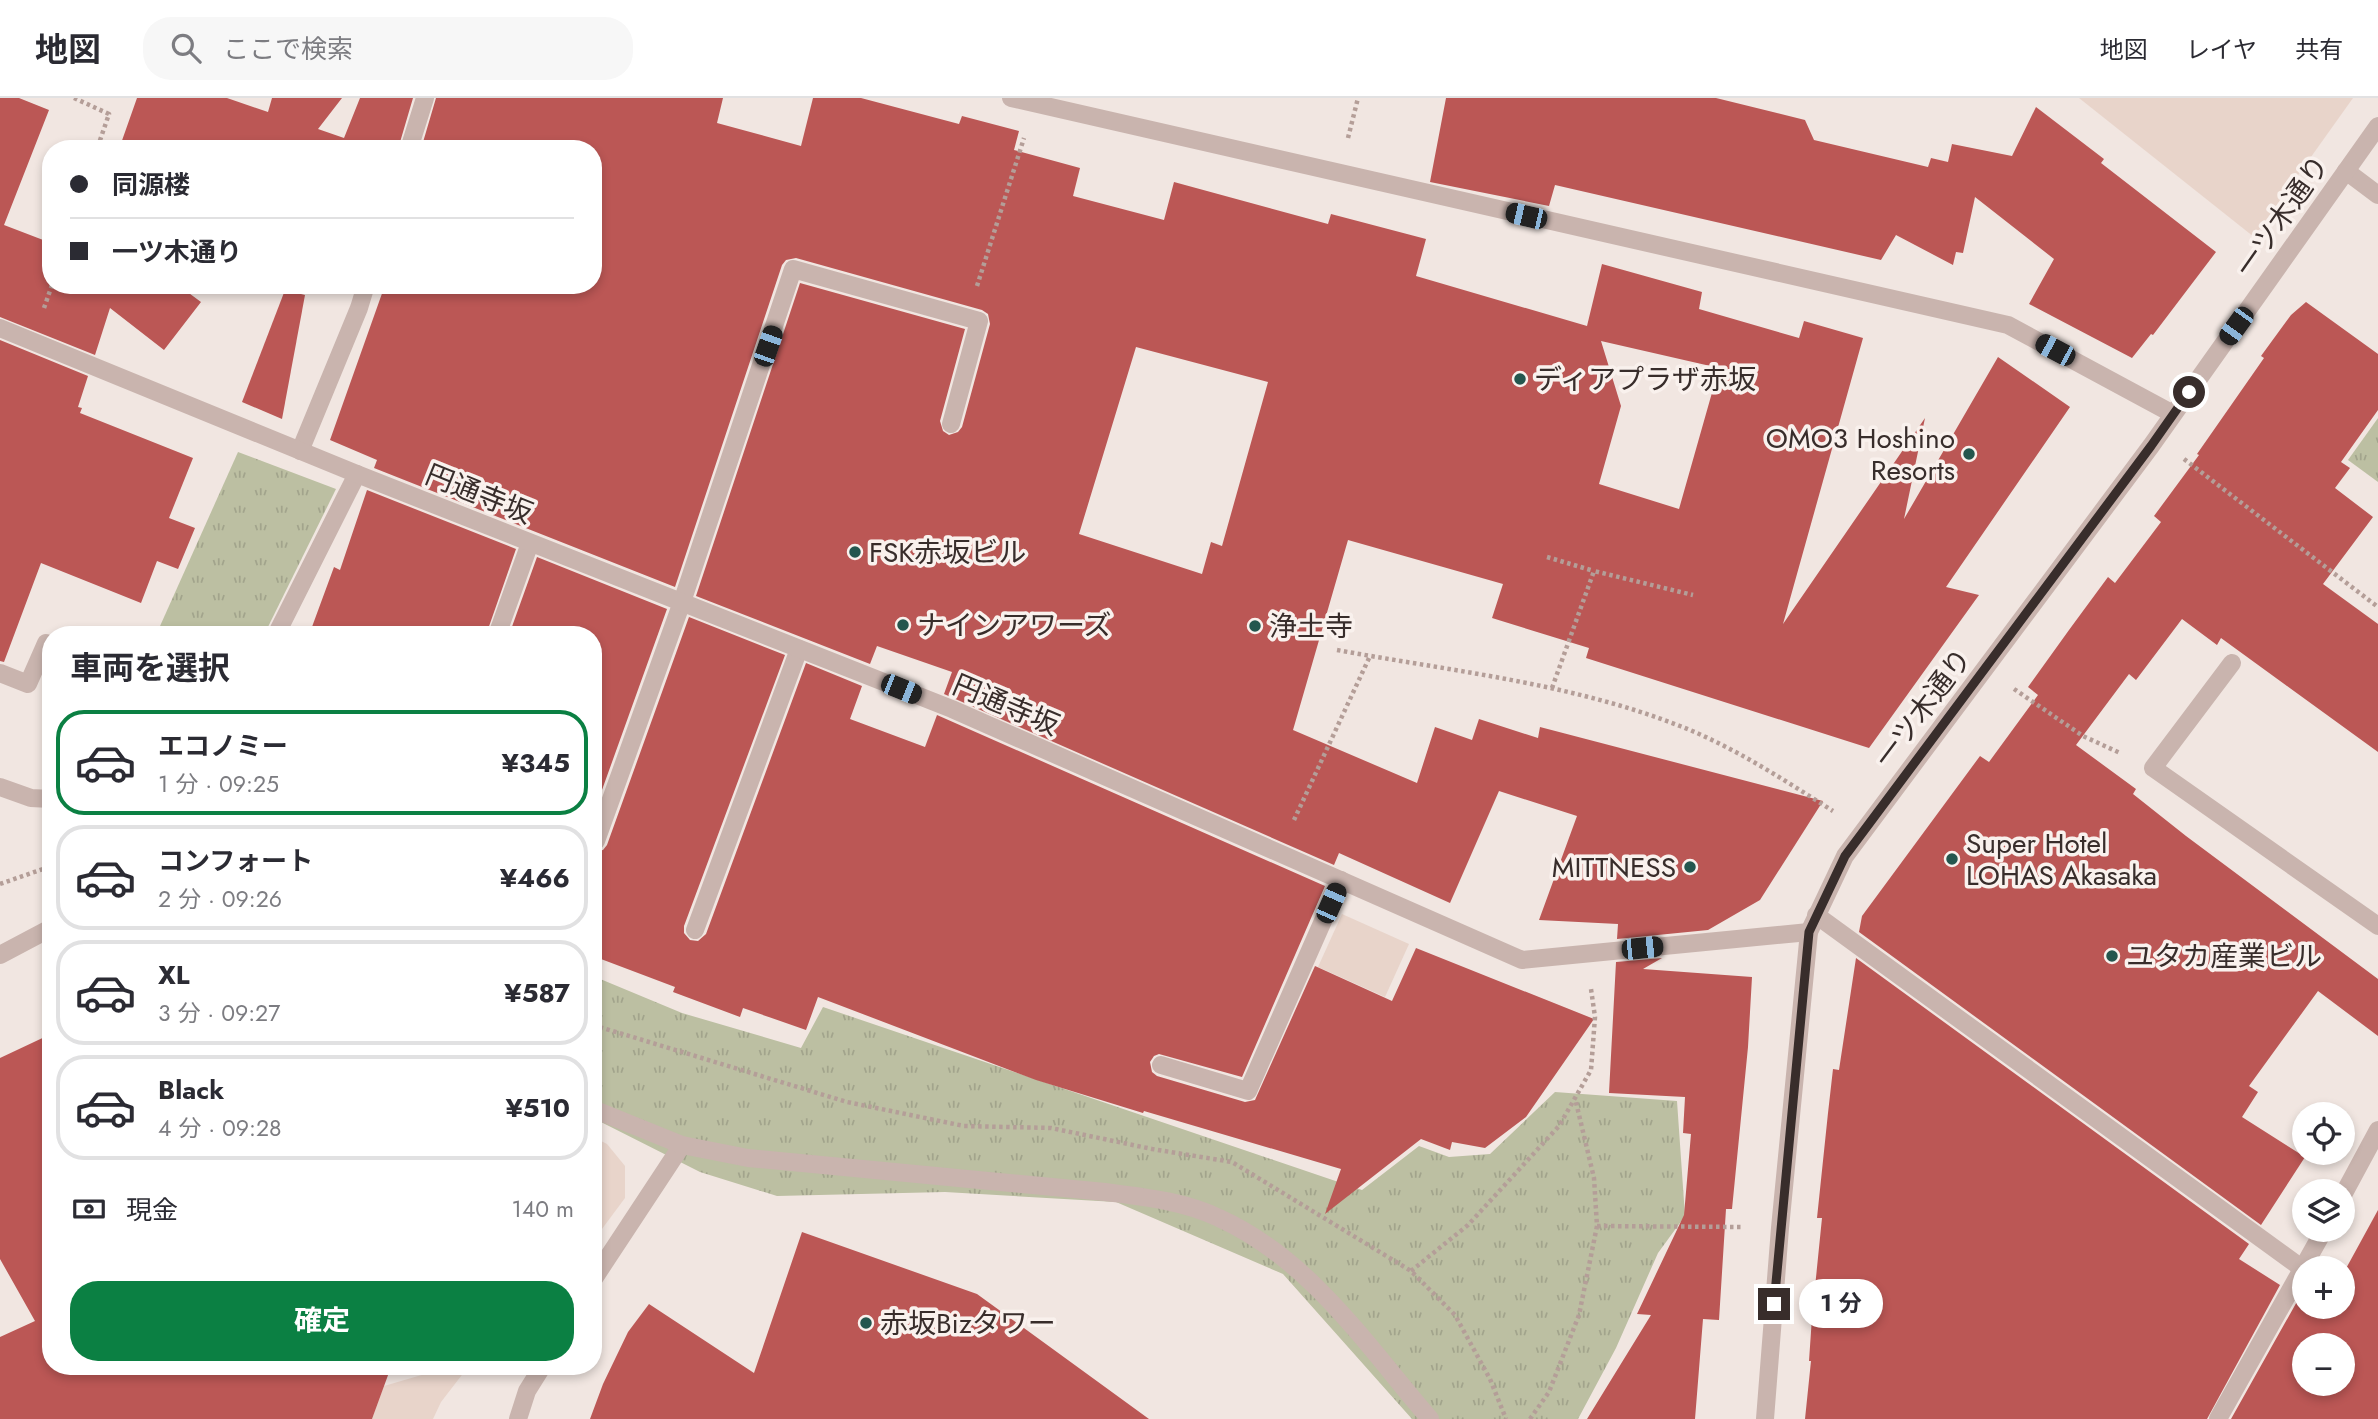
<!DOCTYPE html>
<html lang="ja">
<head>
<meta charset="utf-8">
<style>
  :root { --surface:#fff; --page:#f7f7f7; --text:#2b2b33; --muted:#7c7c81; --line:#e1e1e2; --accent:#0b8043 }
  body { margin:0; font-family:Jost,"Noto Sans JP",sans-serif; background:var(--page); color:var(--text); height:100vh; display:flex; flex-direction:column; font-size:26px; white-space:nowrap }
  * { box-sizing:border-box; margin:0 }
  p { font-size:23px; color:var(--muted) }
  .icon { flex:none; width:38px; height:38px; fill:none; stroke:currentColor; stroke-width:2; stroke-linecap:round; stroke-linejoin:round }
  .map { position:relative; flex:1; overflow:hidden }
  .side { position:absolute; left:42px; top:528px; width:560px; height:749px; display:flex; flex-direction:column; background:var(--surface); border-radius:28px; box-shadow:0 4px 10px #0003 }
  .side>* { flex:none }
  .banner { position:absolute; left:42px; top:42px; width:560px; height:154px; border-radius:28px; box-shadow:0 4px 10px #0003; display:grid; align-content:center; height:154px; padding:0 28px; background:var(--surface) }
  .buttons { position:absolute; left:2292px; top:1004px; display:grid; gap:14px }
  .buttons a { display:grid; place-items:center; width:63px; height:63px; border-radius:50%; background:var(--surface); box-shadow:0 4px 10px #0003; font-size:35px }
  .end { position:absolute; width:32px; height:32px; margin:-16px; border:9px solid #382d2b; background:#fff; box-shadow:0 0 0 4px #fff }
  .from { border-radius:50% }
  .bubble { position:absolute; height:49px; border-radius:24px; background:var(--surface); box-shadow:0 4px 10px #0003; font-size:23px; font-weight:700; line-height:49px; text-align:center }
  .car { position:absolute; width:21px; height:42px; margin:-21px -10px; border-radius:9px; box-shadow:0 0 5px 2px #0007; background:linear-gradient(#222 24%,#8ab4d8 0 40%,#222 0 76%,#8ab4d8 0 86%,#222 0) }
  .banner b { display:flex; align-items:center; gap:24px; height:66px; font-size:26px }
  .banner b+b { border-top:2px solid var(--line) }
  .banner i { width:18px; height:18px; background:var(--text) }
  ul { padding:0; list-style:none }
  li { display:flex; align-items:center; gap:21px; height:105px; margin:0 14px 10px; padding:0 14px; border:4px solid var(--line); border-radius:28px }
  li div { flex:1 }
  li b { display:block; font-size:26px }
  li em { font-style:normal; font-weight:700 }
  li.active { border-color:var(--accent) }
  li>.icon { width:63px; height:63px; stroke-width:1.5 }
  h2 { padding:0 28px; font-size:32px; line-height:84px }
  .pay { display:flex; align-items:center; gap:18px; height:77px; padding:0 28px; font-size:26px }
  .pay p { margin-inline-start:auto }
  .button { display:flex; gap:14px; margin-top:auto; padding:14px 28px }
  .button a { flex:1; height:80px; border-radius:28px; background:var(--accent); color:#fff; font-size:28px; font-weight:700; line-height:80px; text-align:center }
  header { display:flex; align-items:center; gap:42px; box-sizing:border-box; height:98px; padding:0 35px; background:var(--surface); border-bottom:2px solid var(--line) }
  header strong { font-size:33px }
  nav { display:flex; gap:38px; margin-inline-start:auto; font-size:24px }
  .search { width:490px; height:63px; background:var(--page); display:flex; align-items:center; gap:18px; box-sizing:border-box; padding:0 24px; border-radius:28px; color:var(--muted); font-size:26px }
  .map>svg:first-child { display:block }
  .grass { fill:url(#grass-tufts) }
  .plaza { fill:#e8d4ca }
  .building { fill:#bb5755; fill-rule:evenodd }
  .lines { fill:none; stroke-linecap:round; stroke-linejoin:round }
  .path { stroke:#b49e98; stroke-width:4.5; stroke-dasharray:3.5 3.5; stroke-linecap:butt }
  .service { stroke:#c9b4ae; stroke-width:18 }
  .pedestrian { stroke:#c9b4ae; stroke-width:18 }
  .minor { stroke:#c9b4ae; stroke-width:18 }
  .route { stroke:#382d2b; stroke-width:9 }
  .poi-dot { fill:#24564e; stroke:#f9f1ed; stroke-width:2.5 }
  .labels { text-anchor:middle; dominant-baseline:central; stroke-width:7; stroke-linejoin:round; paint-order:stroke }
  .street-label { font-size:28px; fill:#382d2b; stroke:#f9f1ed }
  .poi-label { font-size:28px; fill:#382d2b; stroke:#f9f1ed; text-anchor:start }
</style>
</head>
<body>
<header>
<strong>地図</strong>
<div class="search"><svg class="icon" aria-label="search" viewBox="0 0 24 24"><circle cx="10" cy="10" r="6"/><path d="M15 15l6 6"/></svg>ここで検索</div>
<nav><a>地図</a><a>レイヤ</a><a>共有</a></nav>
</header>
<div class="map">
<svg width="2378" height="1321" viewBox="0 0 2378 1321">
  <defs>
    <pattern id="grass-tufts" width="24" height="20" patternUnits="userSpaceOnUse" patternTransform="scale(1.75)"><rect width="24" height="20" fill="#bcbfa2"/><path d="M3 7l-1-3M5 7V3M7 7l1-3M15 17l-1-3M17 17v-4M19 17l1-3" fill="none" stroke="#a2a48c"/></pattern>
  </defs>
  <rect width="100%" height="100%" fill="#f1e6e1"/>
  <!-- grass -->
  <g class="grass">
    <polygon points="2378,320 2378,384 2348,362"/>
    <polygon points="238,354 336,391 264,537 156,537"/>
    <polygon points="593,878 682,915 801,950 823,909 1362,1092 1419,1048 1449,1059 1490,1056 1555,994 1677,1003 1685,1118 1658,1155 1616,1250 1578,1321 1412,1321 1283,1176 1116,1104 945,1094 777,1098 700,1074 593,1020"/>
  </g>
  <!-- plaza -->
  <g class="plaza">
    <polygon points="2079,0 2353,0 2254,139"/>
    <polygon points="1342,816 1409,846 1385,899 1318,869"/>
    <polygon points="593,1039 607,1046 625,1068 625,1100 593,1143"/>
    <polygon points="429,1269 468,1269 441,1304 433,1321 372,1321 384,1288 425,1276"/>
  </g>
  <!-- building -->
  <g class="building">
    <polygon points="0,0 19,0 49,12 4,127 51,145 51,187 178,187 201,204 164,252 110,210 95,257 0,219"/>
    <polygon points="137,0 227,0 268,14 272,0 342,0 318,31 344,40 360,0 413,0 398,51 119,51"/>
    <path d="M436 0H723L717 25 801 48 813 0H861L959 26 962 18 1019 33 1014 52 1080 70 1073 98 1164 122 1174 84 1328 126 1331 116 1426 141 1416 178 1587 228 1602 166 1702 194 1699 211 1799 240 1804 223 1863 240 1783 526 1925 320 1904 421 1998 259 2070 309 1946 489 1979 497 1869 650 1586 560 1589 550 1492 520 1503 486 1348 442 1293 632 1417 685 1435 629 1472 642 1479 621 1538 640 1540 629 1823 703 1760 802 1708 832 1617 841 1618 826 1539 822 1577 718 1499 693 1450 805 1339 755 1334 767 944 596 952 574 877 548 870 566 696 498 800 185 965 231 940 323 943 333 949 337 958 334 962 329 990 226 988 216 982 212 796 160 786 162 782 167 675 489 374 370 377 362 330 342 385 187H593V51H421ZM1601 243 1719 270 1679 411 1599 386 1621 308ZM1136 249 1268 284 1222 448 1211 444 1202 476 1079 436Z"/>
    <polygon points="1446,0 1716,0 1805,22 1814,42 1928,69 1931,60 1948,64 1952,46 2012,58 2036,9 2104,61 2101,65 2216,154 2153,237 2151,236 2132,260 2029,206 2054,161 1975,99 1963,155 1956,154 1953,167 1896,137 1881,162 1555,87 1549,108 1430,84"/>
    <polygon points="285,192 305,197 282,321 242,304"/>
    <polygon points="2306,204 2378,256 2378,312 2341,364 2350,370 2335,390 2373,419 2323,486 2378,526 2378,654 2221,540 2217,547 2182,521 2136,582 2129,576 2076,647 2136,691 2133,696 2186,738 2378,881 2378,938 2318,893 2249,988 2258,994 2242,1019 2305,1059 2261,1127 1859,834 1862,818 1980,658 1989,664 2038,597 2028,589 2069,532 2108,479 2115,485 2161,424 2154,418 2199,357 2197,356 2264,260 2261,258 2291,217"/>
    <polygon points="0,242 88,278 78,309 82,310 80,315 193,360 169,420 195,430 178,471 157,463 141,505 41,465 4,564 0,563"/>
    <polygon points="367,392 516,451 486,537 309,537 334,469 340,472"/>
    <polygon points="537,459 667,511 593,717 593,537 509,537"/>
    <polygon points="689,519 785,557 684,828 684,835 690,842 698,843 706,836 806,565 862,588 850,621 925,649 937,617 1325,788 1242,979 1159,956 1154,958 1150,964 1152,974 1157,978 1245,1004 1255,1002 1315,868 1392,903 1416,850 1594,921 1526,1019 1485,1050 1452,1044 1450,1052 1421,1041 1325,1116 1341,1071 1144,1013 1143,1015 1036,982 818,899 806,932 743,910 740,919 673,894 675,889 593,858 593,754 603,752 607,747"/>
    <polygon points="1662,860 1643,871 1752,879 1748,949 1732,1111 1726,1111 1719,1222 1703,1221 1695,1321 1587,1321 1651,1217 1637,1216 1684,1117 1691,1036 1683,1035 1685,999 1609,995 1616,864"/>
    <polygon points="1856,860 2249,1146 2239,1161 2280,1187 2207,1321 1805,1321 1811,1263 1809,1263 1812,1219 1822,1120 1817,1120 1828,1015 1833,971 1839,972"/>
    <polygon points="51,936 51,1269 391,1269 372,1321 0,1321 0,1239 35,1223 0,1161 0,960"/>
    <path d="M2378 1112V1321H2231L2299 1200 2305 1204V1209H2313L2322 1215 2326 1209H2343V1176ZM2305 1248H2343V1286H2305Z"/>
    <polygon points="802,1134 977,1196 1149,1321 590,1321 603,1286 628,1234 649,1206 754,1275"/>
  </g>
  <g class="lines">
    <!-- path -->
    <g class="path">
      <polyline points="74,0 109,16 97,51"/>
      <polyline points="1348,40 1358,0"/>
      <polyline points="977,188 1024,40"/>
      <polyline points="44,210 52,187"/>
      <polyline points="2184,361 2378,509"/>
      <polyline points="1547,459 1594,473"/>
      <path d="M1337 552C1451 573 1570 585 1680 628 1734 649 1784 682 1833 713"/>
      <polyline points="1552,590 1594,473 1693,497"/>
      <polyline points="2014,591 2083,638 2120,655"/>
      <polyline points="1294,722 1370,558"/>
      <polyline points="0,786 43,771 51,771"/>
      <polyline points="593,927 847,1004 964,1028 1051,1030 1152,1051 1232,1064 1411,1173 1455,1217 1490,1281 1506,1321"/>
      <polyline points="1597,1128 1742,1129"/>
      <polyline points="1411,1173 1468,1127 1559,1028 1591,972 1595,919 1591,891"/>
      <polyline points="1530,1321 1549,1294 1579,1217 1597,1128 1594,1080 1575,1000"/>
    </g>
    <!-- service -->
    <g class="service">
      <polyline points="409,51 425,0"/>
      <polyline points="2346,73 2378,97"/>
      <polyline points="300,353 359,210 366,187"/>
      <polyline points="276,537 357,376"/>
      <polyline points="497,537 530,445"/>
      <polyline points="2232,565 2153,670 2378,828"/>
      <polyline points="0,575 28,586 46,545 51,546"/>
      <polyline points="0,689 31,700 51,701"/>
      <polyline points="596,743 682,504 793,171 979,223 951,326"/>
      <polyline points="695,832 799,551"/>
      <polyline points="1161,967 1248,993 1341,782"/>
      <polyline points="593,1182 682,1047"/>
      <polyline points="518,1321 527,1293 542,1269"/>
    </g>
    <!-- pedestrian -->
    <polyline class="pedestrian" points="1816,817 2303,1171"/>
    <!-- minor -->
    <g class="minor">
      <polyline points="1011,0 2008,227 2173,316"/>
      <polyline points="0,230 357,376 952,611 1522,862 1809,834"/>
      <polyline points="0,857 51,830"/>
      <path d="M593 1011 682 1047 748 1060 1105 1094C1144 1099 1184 1103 1219 1120 1310 1161 1367 1248 1430 1321"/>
      <polyline points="2343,1097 2378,1032"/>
      <polyline points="1765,1321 1780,1130 1809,834 1845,758 2151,348 2378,28"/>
      <polyline points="2218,1321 2324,1132"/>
    </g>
  </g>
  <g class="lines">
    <!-- route -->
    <polyline class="route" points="1774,1206 1809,834 1845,758 2151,348 2189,294"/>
  </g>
  <!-- markers -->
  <g class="poi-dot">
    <circle cx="1520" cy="281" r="7"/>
    <circle cx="1969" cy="356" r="7"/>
    <circle cx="855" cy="454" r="7"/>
    <circle cx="903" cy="527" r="7"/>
    <circle cx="1255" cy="528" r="7"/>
    <circle cx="1952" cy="761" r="7"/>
    <circle cx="1690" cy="769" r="7"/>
    <circle cx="2112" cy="858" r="7"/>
    <circle cx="866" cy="1225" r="7"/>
  </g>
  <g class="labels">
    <!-- street labels -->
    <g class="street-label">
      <text transform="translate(2282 118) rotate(-55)">一ツ木通り</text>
      <text transform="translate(479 396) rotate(22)">円通寺坂</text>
      <text transform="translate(1006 607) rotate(23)">円通寺坂</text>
      <text transform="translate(1923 610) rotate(-53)">一ツ木通り</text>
    </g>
    <!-- poi labels -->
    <g class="poi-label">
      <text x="1534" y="281">ディアプラザ赤坂</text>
      <text x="1955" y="340" text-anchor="end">OMO3 Hoshino<tspan x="1955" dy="32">Resorts</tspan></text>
      <text x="869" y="454">FSK赤坂ビル</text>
      <text x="917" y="527">ナインアワーズ</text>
      <text x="1269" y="528">浄土寺</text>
      <text x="1966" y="745">Super Hotel<tspan x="1966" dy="32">LOHAS Akasaka</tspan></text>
      <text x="1676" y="769" text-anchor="end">MITTNESS</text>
      <text x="2126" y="858">ユタカ産業ビル</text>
      <text x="880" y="1225">赤坂Bizタワー</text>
    </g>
  </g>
</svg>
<div class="buttons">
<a><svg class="icon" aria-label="locate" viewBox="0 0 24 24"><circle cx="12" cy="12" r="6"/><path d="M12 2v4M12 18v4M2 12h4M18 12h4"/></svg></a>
<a><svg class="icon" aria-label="layers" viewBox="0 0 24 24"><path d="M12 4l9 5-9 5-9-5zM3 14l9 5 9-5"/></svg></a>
<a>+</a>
<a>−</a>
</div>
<i class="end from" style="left:2189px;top:294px"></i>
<i class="end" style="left:1774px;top:1206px"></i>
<div class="bubble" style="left:1799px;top:1181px;width:84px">1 分</div>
<i class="car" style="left:1526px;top:118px;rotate:283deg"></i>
<i class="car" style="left:2236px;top:228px;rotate:216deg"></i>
<i class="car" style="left:768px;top:248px;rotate:19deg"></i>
<i class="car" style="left:2055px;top:252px;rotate:298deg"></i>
<i class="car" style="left:901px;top:591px;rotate:112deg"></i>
<i class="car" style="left:1331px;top:805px;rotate:24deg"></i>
<i class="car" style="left:1642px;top:850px;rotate:84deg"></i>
<div class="banner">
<b><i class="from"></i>同源楼</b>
<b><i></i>一ツ木通り</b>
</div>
<section class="side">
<h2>車両を選択</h2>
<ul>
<li class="active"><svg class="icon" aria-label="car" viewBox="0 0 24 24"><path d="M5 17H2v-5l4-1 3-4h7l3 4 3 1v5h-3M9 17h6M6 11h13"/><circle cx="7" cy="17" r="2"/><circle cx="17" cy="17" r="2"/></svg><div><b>エコノミー</b><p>1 分 · 09:25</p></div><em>¥345</em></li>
<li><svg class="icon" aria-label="car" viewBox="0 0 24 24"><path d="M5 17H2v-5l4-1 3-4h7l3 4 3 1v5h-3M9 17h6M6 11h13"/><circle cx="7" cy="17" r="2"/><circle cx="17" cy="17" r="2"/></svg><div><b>コンフォート</b><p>2 分 · 09:26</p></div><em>¥466</em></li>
<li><svg class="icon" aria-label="car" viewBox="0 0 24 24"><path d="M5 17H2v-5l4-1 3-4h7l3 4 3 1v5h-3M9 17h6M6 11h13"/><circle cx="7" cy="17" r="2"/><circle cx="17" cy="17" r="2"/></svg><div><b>XL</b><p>3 分 · 09:27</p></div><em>¥587</em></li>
<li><svg class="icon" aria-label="car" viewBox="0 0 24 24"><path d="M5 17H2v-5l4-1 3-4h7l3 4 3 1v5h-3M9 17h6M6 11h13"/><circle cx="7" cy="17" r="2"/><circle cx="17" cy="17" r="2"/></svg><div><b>Black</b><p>4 分 · 09:28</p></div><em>¥510</em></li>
</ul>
<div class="pay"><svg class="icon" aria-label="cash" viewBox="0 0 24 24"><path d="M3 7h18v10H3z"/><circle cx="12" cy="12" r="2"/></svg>現金<p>140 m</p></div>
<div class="button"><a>確定</a></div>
</section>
</div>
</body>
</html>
